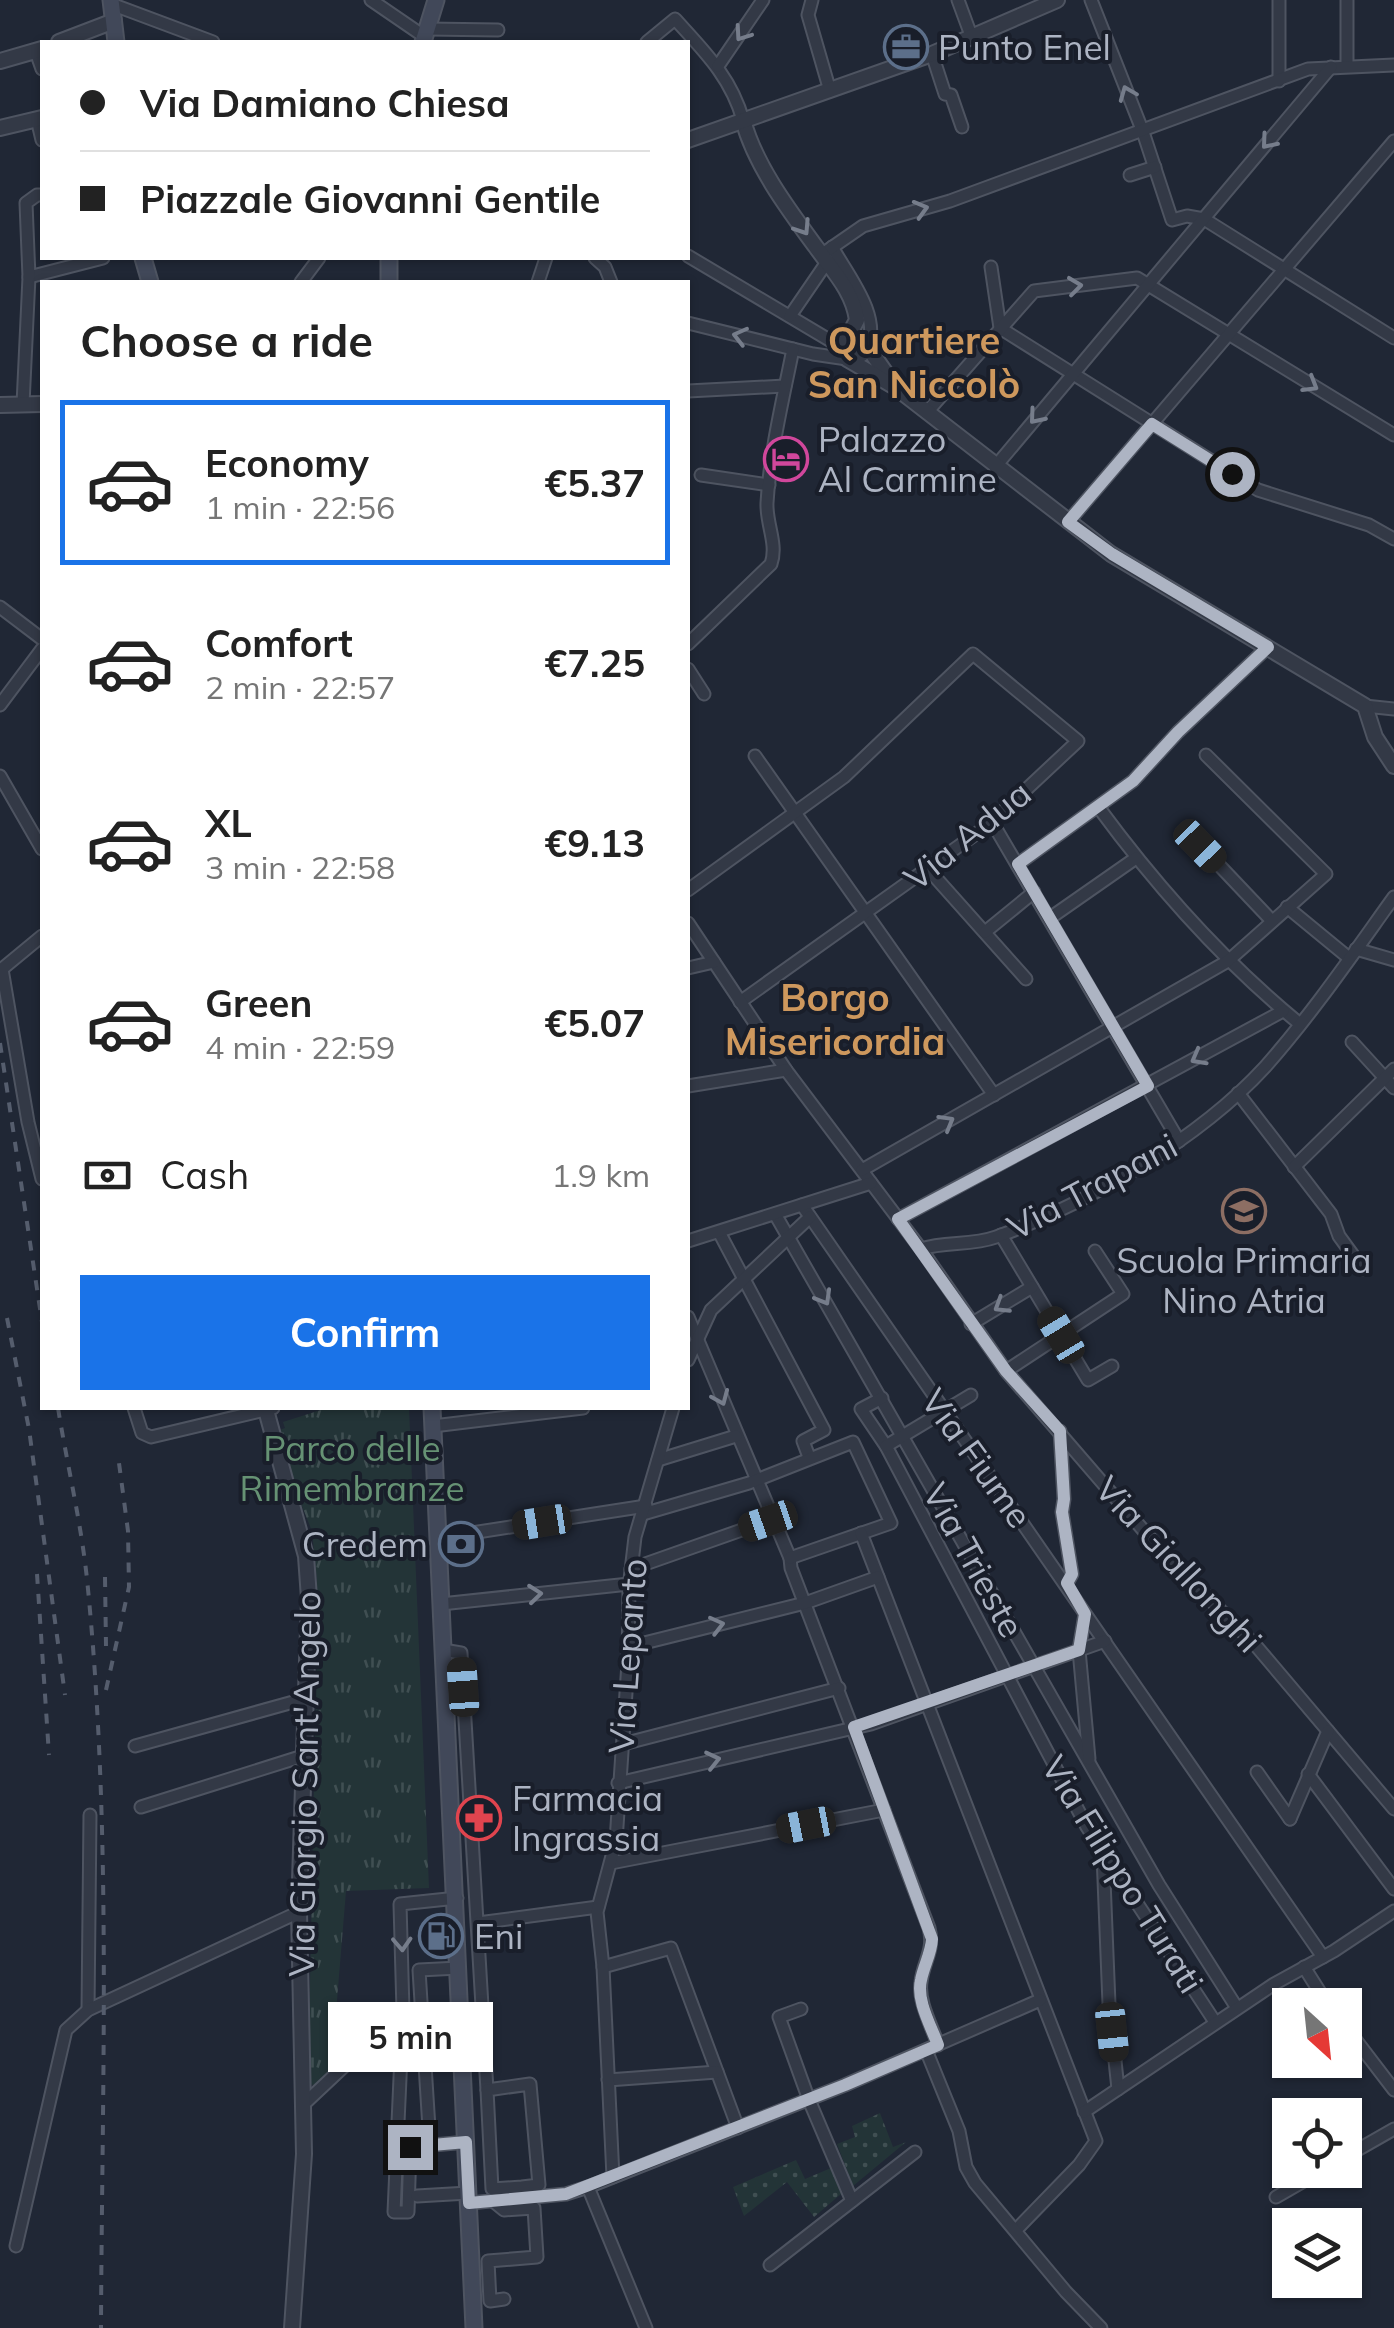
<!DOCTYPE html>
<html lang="en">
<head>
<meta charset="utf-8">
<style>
  :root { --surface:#fff; --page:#f2f2f2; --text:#222; --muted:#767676; --line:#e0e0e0; --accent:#1a73e8 }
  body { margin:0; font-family:Mulish,sans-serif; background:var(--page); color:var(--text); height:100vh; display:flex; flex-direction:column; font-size:38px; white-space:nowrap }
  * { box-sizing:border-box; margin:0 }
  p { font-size:32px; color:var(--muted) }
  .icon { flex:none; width:55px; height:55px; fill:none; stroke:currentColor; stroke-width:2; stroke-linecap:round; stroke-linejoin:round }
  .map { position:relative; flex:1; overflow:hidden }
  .side { position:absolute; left:40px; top:280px; width:650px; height:1130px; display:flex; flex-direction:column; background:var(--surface); border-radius:0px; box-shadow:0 2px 8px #0004 }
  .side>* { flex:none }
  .guide { position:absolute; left:40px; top:40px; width:650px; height:220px; border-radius:0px; box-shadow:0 2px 8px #0004; display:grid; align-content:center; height:220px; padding:0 40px; background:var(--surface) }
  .needle { width:65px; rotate:153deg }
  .controls { position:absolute; left:1272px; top:1988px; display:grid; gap:20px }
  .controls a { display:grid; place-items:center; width:90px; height:90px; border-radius:0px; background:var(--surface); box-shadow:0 2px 8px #0004; font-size:50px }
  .end { position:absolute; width:45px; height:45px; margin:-22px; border:12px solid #adb4c3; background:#111; box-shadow:0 0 0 5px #111 }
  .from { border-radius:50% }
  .bubble { position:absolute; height:70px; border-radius:0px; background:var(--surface); box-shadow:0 2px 8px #0004; font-size:32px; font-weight:700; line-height:70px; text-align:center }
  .car { position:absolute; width:30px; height:60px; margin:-30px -15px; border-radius:12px; box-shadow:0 0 8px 2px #0007; background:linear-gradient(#222 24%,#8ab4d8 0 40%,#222 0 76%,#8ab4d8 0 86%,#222 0) }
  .guide b { display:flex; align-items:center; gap:35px; height:95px; font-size:38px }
  .guide b+b { border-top:2px solid var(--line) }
  .guide i { width:25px; height:25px; background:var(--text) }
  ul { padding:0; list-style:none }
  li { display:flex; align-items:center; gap:30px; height:165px; margin:0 20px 15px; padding:0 20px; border:5px solid transparent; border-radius:0px }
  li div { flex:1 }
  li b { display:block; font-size:38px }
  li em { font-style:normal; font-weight:700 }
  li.on { border-color:var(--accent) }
  li>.icon { width:90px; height:90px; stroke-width:1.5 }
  h2 { padding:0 40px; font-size:45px; line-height:120px }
  .pay { display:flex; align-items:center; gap:25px; height:110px; padding:0 40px; font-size:38px }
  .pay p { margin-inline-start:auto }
  .action { display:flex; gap:20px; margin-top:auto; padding:20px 40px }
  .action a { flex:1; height:115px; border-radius:0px; background:var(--accent); color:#fff; font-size:40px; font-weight:700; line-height:115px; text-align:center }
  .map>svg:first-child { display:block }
  .grass { fill:url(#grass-dots) }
  .park { fill:url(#park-tufts) }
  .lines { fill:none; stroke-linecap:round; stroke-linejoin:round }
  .minor-casing { stroke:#4e5461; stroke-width:15 }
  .tertiary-casing { stroke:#4e5461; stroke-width:18 }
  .secondary-casing { stroke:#4e5461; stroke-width:19 }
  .minor { stroke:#333946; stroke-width:11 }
  .tertiary { stroke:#333946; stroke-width:14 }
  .secondary { stroke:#414859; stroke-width:15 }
  .rail { stroke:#555d6d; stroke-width:4; stroke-dasharray:10 10; stroke-linecap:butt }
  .oneway { stroke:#767d8b }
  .route { stroke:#adb4c3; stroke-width:12 }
  .labels { text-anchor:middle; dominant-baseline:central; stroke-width:8; stroke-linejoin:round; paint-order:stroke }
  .poi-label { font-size:35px; fill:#adb4c3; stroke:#191e2a; text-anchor:start }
  .street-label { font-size:35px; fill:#adb4c3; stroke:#191e2a }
  .park-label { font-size:35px; fill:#669274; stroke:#191e2a }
  .neighbourhood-label { font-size:38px; font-weight:bold; fill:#ce985d; stroke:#191e2a }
</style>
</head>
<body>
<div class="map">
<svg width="1394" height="2328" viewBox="0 0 1394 2328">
  <defs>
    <pattern id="grass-dots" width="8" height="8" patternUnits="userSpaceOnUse" patternTransform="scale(2.5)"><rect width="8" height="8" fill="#233437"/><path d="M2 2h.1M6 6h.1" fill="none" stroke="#404f52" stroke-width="1.8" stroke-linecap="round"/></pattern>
    <pattern id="park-tufts" width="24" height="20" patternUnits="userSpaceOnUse" patternTransform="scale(2.5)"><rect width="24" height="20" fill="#233437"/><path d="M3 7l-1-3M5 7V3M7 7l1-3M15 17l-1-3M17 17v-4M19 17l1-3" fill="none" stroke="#404f52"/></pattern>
  </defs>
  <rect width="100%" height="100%" fill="#202735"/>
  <!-- grass -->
  <g class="grass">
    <polygon points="880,2113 893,2147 906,2142 853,2186 837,2144 855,2137 852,2126"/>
    <polygon points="796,2160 805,2179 831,2168 841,2194 814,2217 787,2182 744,2216 733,2187"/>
  </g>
  <!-- park -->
  <polygon class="park" points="327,1408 409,1408 429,1888 346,1891 336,2012 377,2025 314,2086 308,2082 317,1639 320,1638 320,1631 317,1630 317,1581 312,1531 299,1499 280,1430 285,1428 283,1422"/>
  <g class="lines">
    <defs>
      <g id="minor">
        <polyline points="371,0 425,37"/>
        <polyline points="812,0 808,15 830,91"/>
        <polyline points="958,0 972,38"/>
        <polyline points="1091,0 1143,132 1172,220 1187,216 1204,219 1394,338"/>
        <polyline points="1347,0 1347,65"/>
        <polyline points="114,5 213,42"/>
        <polyline points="428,29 498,30"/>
        <path d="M647 42 675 19C704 51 731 77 743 120"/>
        <polyline points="36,52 42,69"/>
        <polyline points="932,54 945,94 951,95 962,127"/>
        <polyline points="718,66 763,0"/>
        <polyline points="1279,81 1279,0"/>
        <polyline points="37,119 42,140"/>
        <polyline points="1130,175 1155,167"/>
        <path d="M832 247C847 274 885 320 865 350"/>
        <polyline points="821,255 863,226 950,201 1308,69 1394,65"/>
        <polyline points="688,256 836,344 843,353"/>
        <polyline points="595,258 605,267 611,282"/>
        <polyline points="991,267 1000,328 1258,490 1369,525 1394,539"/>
        <polyline points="29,277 103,258"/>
        <polyline points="301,282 319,258"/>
        <polyline points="538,282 546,258"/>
        <polyline points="790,316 827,262"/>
        <polyline points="688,323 813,354 847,359"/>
        <polyline points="688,391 785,386"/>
        <polyline points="23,404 29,277 26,203 37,195 42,195"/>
        <polyline points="927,412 1034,291 1137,278 1394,435"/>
        <polyline points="995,467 1331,67"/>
        <polyline points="701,475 769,485"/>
        <polyline points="1068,522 1394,141"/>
        <polyline points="0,607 42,639"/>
        <path d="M688 644 771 564C778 544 766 524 767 503 770 452 783 399 793 349"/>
        <polyline points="688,669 704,694"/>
        <polyline points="0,705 42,649"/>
        <polyline points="1365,706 1394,709"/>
        <polyline points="755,756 994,1095"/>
        <polyline points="0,776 42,849"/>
        <path d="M1099 808C1158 888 1223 961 1300 1024"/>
        <polyline points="992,822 1179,1141"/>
        <polyline points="1200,845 1272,921"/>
        <polyline points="1018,864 1133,781 1178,732 1268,647"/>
        <polyline points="928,869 1026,979"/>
        <polyline points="688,890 844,777 973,654 1078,741 987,826 740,1002"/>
        <polyline points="1287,907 1349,958"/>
        <polyline points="1050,918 1136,858"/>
        <polyline points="688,923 786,1070 921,1249 1006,1371 1157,1546 1257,1647 1394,1809"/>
        <polyline points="985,932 1034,892"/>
        <polyline points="42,936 2,969 28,1122 42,1179"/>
        <polyline points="1356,949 1394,960"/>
        <polyline points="688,968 714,962"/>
        <polyline points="1352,1042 1394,1088"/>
        <polyline points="688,1086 786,1070"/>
        <polyline points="1238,1093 1331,1214 1339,1236 1363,1269"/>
        <polyline points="1294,1167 1394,1069"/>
        <polyline points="862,1170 1228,961 1326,874 1206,755"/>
        <polyline points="802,1205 1323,1957"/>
        <polyline points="775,1214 1159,1885 1237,2008"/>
        <polyline points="898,1219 1283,1011"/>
        <polyline points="719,1232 824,1430 803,1441 809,1457"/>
        <polyline points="1001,1235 1088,1380 1112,1366"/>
        <polyline points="688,1241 871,1183"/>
        <path d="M921 1249C945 1241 971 1246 996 1237 1087 1204 1199 1139 1265 1067 1312 1014 1353 954 1394 897"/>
        <path d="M688 1317 790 1558 791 1568 929 1928C935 1950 923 1962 921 1982 918 2002 932 2026 938 2045"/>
        <polyline points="971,1324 1032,1287"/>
        <polyline points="688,1360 711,1310 810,1217"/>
        <polyline points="1006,1371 1123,1294 1095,1251"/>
        <polyline points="882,1398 861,1409 886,1446 1087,1827 1215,2022"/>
        <polyline points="134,1408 142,1433 151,1437 273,1408"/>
        <polyline points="433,1426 583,1408"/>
        <polyline points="1060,1431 1064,1499 1062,1512 1072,1574 1067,1583"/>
        <polyline points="886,1446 971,1395"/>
        <polyline points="658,1460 736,1436"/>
        <polyline points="643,1514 749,1483 853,1442 891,1523 790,1558"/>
        <polyline points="861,1533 1096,2141 1079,2165 1016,2230"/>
        <polyline points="439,1538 646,1506"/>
        <polyline points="631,1569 773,1519"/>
        <polyline points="441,1604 629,1584"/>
        <polyline points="1085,1614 1079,1650 1089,1759"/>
        <polyline points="628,1647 805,1603 878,1577"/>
        <polyline points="443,1650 461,1653 487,2090"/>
        <polyline points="623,1744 839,1688"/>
        <polyline points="135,1746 304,1699"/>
        <polyline points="1257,1772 1290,1819"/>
        <polyline points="1308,1774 1394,1889"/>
        <polyline points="618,1783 871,1724 1105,1641"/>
        <polyline points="141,1807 303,1756"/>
        <polyline points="1290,1819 1328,1731"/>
        <polyline points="1103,1855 1109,2004 1118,2089"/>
        <polyline points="611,1863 884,1810"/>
        <polyline points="478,1923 598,1907"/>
        <polyline points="603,1967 671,1948 738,2128"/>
        <polyline points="1304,1967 1328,2005"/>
        <polyline points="801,2009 779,2017 809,2100 852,2201"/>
        <polyline points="88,2010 90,1815"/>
        <polyline points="403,2011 394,2212 408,2212 410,2147 467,2142"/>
        <polyline points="1345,2026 1394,2090"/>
        <polyline points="926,2050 959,2131 966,2167 975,2183 1066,2292 1101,2328"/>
        <polyline points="608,2080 717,2072"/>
        <polyline points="304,2104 403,2011 400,1904 457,1898"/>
        <polyline points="1084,2112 1274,1984 1334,1951 1394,1911"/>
        <polyline points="430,2144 419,1970 459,1968"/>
        <polyline points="1345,2157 1394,2129"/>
        <polyline points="613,2177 603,1967 597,1912 616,1841 628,1663 629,1588 635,1537 673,1408"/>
        <polyline points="522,2187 539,2185 530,2084 487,2090 492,2189 522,2187 522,2199"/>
        <polyline points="588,2187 646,2328"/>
        <polyline points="417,2196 468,2193"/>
        <polyline points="1276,2197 1323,2170"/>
        <polyline points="493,2201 504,2210 534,2208 537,2257 488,2261 490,2301 504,2299"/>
        <polyline points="469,2203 566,2194 588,2187 845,2085 1040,2000"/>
        <polyline points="16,2246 66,2030 88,2010 299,1912"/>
        <polyline points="770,2265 915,2152"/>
      </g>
      <g id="tertiary">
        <polyline points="59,42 114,21"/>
        <polyline points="0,61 42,49"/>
        <path d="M743 120C755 165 788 209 816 247 833 271 853 291 857 320L847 339"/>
        <polyline points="0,128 42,118"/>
        <polyline points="688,140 932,54 1057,0"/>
        <polyline points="862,339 892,382"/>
        <polyline points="853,360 862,354 862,339 853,336 842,344 847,359 895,387 1111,554 1365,706 1375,737 1394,766"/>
        <polyline points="0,405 42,404"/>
        <polyline points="266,1410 306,1556 309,1598 299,1912 304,2154 292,2328"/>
      </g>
      <g id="secondary">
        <polyline points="111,0 116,42"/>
        <polyline points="423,42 436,0"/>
        <polyline points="143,258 150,282"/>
        <polyline points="389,282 389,258"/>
        <polyline points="432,1408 474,2328"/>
      </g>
    </defs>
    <!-- minor casing -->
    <use href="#minor" class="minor-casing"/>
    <!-- tertiary casing -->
    <use href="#tertiary" class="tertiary-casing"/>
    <!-- secondary casing -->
    <use href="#secondary" class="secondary-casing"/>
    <!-- minor -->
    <use href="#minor" class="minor"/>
    <!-- tertiary -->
    <use href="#tertiary" class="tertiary"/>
    <!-- secondary -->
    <use href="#secondary" class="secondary"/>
    <!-- rail -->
    <g class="rail">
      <polyline points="0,1043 42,1322"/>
      <polyline points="7,1318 29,1429 65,1695"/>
      <path d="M58 1408C67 1464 81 1522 87 1579 112 1827 102 2079 101 2328"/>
      <polyline points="37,1574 49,1755"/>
      <polyline points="105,1577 106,1646"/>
      <polyline points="106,1690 129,1587 128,1531 119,1463"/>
    </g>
  </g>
  <!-- one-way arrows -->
  <defs><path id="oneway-chevron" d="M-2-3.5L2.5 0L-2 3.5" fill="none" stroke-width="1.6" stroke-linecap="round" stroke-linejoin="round" transform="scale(2.5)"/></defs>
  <g class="oneway">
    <use href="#oneway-chevron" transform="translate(742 34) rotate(125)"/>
    <use href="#oneway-chevron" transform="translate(1127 93) rotate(-112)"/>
    <use href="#oneway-chevron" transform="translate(1268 142) rotate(130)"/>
    <use href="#oneway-chevron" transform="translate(921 209) rotate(-16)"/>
    <use href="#oneway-chevron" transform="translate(803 228) rotate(57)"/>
    <use href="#oneway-chevron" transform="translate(1075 286) rotate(-7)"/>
    <use href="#oneway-chevron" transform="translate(740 336) rotate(-166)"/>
    <use href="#oneway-chevron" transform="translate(1311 385) rotate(31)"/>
    <use href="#oneway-chevron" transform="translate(1036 417) rotate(130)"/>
    <use href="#oneway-chevron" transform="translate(1198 1058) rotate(151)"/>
    <use href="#oneway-chevron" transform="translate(947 1122) rotate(-30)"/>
    <use href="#oneway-chevron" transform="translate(824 1298) rotate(60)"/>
    <use href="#oneway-chevron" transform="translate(1001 1306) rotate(148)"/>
    <use href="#oneway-chevron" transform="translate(721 1398) rotate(67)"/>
    <use href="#oneway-chevron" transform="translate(535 1594) rotate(-6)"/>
    <use href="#oneway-chevron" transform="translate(717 1625) rotate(-14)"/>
    <use href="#oneway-chevron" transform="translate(713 1760) rotate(-13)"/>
    <use href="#oneway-chevron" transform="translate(402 1944) rotate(87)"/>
  </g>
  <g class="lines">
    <!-- route -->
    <path class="route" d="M410 2147 466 2142 469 2203 566 2194 845 2085 938 2045C931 2026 916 2000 921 1980 924 1965 931 1954 932 1939L854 1727 1079 1650 1085 1614 1067 1583 1072 1574 1062 1512 1064 1499 1060 1431 1006 1371 898 1219 1148 1086 1018 864 1133 781 1178 732 1268 647 1112 554 1068 522 1152 424 1232 474"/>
  </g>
  <!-- icons -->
  <defs>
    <symbol id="office-ring" viewBox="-11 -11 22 22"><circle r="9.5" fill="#191e2a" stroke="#5c6f8a" stroke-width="1.5"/><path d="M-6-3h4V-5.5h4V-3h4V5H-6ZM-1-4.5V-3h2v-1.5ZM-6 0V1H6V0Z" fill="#5c6f8a"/></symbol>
    <symbol id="hotel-ring" viewBox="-11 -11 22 22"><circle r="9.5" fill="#191e2a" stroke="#d1479c" stroke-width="1.5"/><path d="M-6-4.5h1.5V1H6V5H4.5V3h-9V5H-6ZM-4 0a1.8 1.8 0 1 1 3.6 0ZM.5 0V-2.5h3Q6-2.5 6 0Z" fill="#d1479c"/></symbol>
    <symbol id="school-ring" viewBox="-11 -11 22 22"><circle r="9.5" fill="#191e2a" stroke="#8d6e63" stroke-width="1.5"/><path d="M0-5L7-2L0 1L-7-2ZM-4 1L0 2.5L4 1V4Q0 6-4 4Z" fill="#8d6e63"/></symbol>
    <symbol id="bank-ring" viewBox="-11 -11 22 22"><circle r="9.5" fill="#191e2a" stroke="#5c6f8a" stroke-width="1.5"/><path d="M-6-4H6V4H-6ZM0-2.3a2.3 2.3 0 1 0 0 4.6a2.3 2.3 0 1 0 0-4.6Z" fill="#5c6f8a"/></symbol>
    <symbol id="pharmacy-ring" viewBox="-11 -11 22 22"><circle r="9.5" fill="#191e2a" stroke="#e0444e" stroke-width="1.5"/><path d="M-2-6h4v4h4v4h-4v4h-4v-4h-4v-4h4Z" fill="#e0444e"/></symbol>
    <symbol id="fuel-ring" viewBox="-11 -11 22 22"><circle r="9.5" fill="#191e2a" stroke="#5c6f8a" stroke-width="1.5"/><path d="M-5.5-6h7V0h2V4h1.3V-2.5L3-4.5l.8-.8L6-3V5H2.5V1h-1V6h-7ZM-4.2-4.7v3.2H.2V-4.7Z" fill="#5c6f8a"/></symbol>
  </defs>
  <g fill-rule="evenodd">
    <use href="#office-ring" x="881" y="22" width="50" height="50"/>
    <use href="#hotel-ring" x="761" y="434" width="50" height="50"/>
    <use href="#school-ring" x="1219" y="1186" width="50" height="50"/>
    <use href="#bank-ring" x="436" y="1519" width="50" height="50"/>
    <use href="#pharmacy-ring" x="454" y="1793" width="50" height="50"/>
    <use href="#fuel-ring" x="416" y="1911" width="50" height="50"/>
  </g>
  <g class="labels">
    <!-- poi labels -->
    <g class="poi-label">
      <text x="938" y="47">Punto Enel</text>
      <text x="818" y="439">Palazzo<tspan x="818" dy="40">Al Carmine</tspan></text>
      <text x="1244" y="1260" text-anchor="middle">Scuola Primaria<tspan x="1244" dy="40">Nino Atria</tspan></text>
      <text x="428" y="1544" text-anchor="end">Credem</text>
      <text x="512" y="1798">Farmacia<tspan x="512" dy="40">Ingrassia</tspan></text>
      <text x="474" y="1936">Eni</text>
    </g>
    <!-- street labels -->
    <g class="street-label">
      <text transform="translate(967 835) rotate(-39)">Via Adua</text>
      <text transform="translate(1092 1186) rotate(-28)">Via Trapani</text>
      <text transform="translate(977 1458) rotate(54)">Via Fiume</text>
      <text transform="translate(974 1560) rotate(61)">Via Trieste</text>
      <text transform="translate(1179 1564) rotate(47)">Via Giallonghi</text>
      <text transform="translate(627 1656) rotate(-86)">Via Lepanto</text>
      <text transform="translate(304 1784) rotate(-89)">Via Giorgio Sant'Angelo</text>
      <text transform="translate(1123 1874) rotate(58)">Via Filippo Turati</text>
    </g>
    <!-- park labels -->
    <g class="park-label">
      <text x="352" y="1448">Parco delle<tspan x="352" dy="40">Rimembranze</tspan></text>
    </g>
    <!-- neighbourhood labels -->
    <g class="neighbourhood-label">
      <text x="914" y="340">Quartiere<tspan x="914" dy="44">San Niccolò</tspan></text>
      <text x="835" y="997">Borgo<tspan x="835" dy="44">Misericordia</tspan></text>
    </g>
  </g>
</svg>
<div class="controls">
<a><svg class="needle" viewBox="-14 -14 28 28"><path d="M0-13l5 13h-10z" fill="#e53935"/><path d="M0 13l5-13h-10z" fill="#767676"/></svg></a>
<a><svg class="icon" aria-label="locate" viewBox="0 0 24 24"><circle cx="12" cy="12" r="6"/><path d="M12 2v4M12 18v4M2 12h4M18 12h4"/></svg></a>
<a><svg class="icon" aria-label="layers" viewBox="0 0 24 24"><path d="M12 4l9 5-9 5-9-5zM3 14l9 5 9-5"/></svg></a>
</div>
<i class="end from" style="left:1232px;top:474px"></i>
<i class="end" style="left:410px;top:2147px"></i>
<div class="bubble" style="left:328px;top:2002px;width:165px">5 min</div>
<i class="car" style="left:1200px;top:846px;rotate:136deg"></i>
<i class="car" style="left:1061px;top:1335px;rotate:329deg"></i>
<i class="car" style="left:768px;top:1521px;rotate:251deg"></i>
<i class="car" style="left:542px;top:1522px;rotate:261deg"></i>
<i class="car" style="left:463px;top:1687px;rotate:356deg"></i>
<i class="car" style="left:806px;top:1825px;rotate:259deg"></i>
<i class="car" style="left:1112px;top:2032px;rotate:174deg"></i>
<div class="guide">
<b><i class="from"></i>Via Damiano Chiesa</b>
<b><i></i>Piazzale Giovanni Gentile</b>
</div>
<section class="side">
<h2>Choose a ride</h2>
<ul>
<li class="on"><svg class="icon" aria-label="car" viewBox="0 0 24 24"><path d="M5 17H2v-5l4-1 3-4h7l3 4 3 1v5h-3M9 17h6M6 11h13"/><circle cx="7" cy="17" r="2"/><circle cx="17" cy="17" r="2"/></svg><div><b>Economy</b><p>1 min · 22:56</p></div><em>€5.37</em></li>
<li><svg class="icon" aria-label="car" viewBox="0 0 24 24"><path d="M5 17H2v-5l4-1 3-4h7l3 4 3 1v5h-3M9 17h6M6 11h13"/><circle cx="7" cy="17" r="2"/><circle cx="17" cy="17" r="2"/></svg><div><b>Comfort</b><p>2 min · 22:57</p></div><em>€7.25</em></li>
<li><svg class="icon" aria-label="car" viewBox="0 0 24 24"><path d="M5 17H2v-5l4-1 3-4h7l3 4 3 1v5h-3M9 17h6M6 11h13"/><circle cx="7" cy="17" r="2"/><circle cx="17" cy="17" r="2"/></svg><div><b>XL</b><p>3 min · 22:58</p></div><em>€9.13</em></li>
<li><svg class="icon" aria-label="car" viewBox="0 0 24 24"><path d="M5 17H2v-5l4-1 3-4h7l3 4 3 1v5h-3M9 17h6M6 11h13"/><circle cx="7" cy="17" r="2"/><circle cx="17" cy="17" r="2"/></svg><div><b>Green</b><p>4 min · 22:59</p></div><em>€5.07</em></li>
</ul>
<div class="pay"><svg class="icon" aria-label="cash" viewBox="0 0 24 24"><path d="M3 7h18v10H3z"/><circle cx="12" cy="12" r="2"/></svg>Cash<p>1.9 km</p></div>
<div class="action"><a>Confirm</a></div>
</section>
</div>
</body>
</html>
